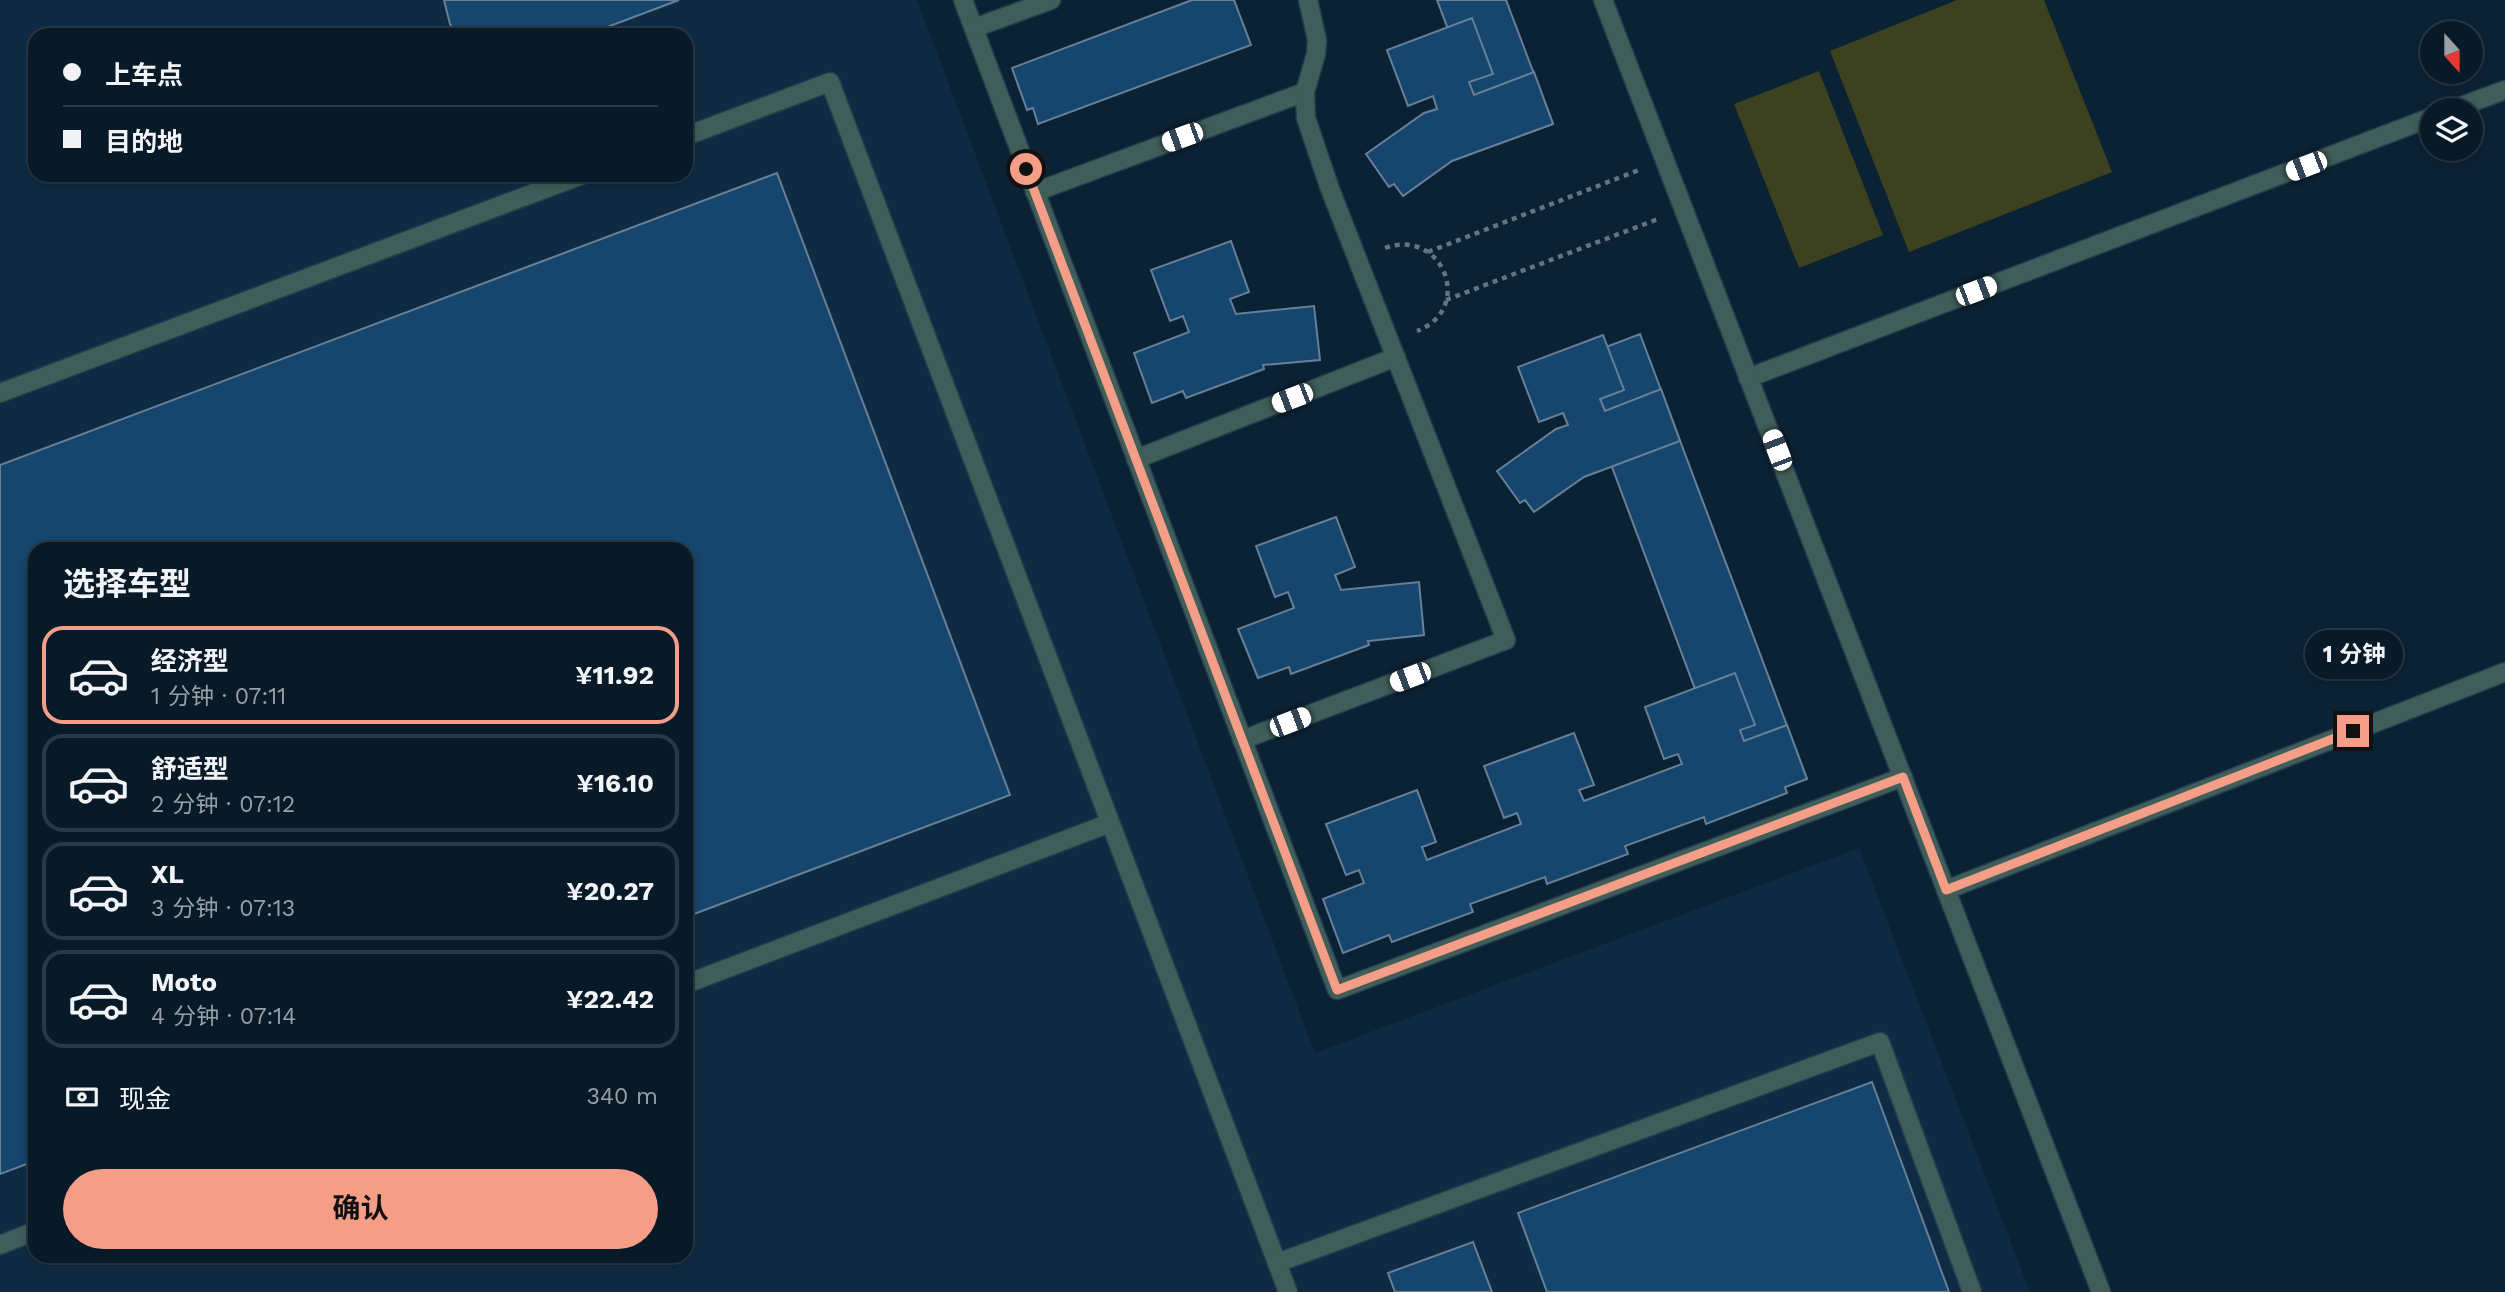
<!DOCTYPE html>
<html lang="zh">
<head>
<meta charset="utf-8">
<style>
  :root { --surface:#081a28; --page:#162734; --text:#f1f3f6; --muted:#98a1a8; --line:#293845; --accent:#f49e88 }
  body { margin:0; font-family:"Work Sans","Noto Sans SC",sans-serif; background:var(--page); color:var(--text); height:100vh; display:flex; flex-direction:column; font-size:26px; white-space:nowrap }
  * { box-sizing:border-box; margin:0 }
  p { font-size:23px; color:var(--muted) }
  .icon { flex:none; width:38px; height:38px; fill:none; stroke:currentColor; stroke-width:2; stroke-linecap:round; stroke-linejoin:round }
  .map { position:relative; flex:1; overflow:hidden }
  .panel { position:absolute; left:28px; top:542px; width:665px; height:721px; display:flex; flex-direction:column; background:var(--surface); border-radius:21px; box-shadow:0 4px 10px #0003,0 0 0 2px var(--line) }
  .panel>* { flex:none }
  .top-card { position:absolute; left:28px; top:28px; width:665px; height:154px; border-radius:21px; box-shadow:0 4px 10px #0003,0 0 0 2px var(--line); display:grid; align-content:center; height:154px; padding:0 35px; background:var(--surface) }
  .needle { width:46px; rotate:159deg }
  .tools { position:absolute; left:2420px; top:21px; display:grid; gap:14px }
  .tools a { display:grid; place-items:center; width:63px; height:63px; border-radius:50%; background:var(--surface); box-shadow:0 4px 10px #0003,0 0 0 2px var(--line); font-size:35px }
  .end { position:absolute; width:32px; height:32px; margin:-16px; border:9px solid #f49e88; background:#111; box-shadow:0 0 0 4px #111 }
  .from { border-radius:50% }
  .bubble { position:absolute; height:49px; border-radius:24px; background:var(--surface); box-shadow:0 4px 10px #0003,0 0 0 2px var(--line); font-size:23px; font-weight:700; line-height:49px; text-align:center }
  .car { position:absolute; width:21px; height:42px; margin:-21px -10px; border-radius:9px; box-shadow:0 0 5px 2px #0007; background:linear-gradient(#fff 24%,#345 0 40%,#fff 0 76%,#345 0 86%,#fff 0) }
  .top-card b { display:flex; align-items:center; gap:24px; height:66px; font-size:26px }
  .top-card b+b { border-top:2px solid var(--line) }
  .top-card i { width:18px; height:18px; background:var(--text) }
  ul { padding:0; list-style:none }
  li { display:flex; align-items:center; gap:21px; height:98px; margin:0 14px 10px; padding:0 21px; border:4px solid var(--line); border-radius:21px }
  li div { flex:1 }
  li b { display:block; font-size:26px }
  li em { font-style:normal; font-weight:700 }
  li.on { border-color:var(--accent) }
  li>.icon { width:63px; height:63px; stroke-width:1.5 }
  h2 { padding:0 35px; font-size:32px; line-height:84px }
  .pay { display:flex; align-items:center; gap:18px; height:77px; padding:0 35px; font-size:26px }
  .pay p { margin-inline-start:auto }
  .primary-button { display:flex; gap:14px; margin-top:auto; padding:14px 35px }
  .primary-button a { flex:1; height:80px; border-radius:42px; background:var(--accent); color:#111; font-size:28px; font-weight:700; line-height:80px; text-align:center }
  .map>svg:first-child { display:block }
  .built { fill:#0f2b43; fill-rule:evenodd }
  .green { fill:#3c411f }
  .building { fill:#16456d; stroke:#678098; stroke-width:2 }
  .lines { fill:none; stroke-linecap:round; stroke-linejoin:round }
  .lane-casing { stroke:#263c4e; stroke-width:21 }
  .street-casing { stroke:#263c4e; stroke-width:21 }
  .path { stroke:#627485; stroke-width:4.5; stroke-dasharray:5 5; stroke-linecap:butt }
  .lane { stroke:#3f5e59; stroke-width:18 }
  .street { stroke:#3f5e59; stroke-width:18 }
  .route { stroke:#f49e88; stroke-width:9 }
</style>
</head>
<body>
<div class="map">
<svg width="2505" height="1292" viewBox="0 0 2505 1292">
  <rect width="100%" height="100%" fill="#0b2235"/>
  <!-- built -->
  <path class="built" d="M0 0H917L1315 1053 1859 848 2030 1292H0ZM35 35H686V175H35ZM35 550H686V1256H35Z"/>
  <!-- green -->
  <g class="green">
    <polygon points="1957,0 2044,0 2112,172 1909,252 1830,51"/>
    <polygon points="1819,71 1883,235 1799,268 1734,104"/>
  </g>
  <!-- building -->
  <g class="building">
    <polygon points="444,0 679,0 586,35 457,35 450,24"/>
    <polygon points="1192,0 1234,0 1251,45 1038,124 1033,108 1027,110 1012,68"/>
    <polygon points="1437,0 1506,0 1553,124 1492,146"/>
    <polygon points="1472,18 1493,74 1469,82 1474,95 1534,72 1553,124 1452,161 1403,196 1394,184 1389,187 1366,154 1424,113 1437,109 1433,96 1408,106 1387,50"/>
    <polygon points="777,173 1010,795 686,917 686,550 35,550 35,1161 0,1174 0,465"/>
    <polygon points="1231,241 1249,292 1230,299 1236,314 1314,306 1320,360 1263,365 1264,369 1186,398 1183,391 1152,403 1134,353 1189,332 1183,316 1170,321 1151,270"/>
    <polygon points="1640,334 1807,779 1738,804 1572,360"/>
    <polygon points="1603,335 1624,390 1600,399 1605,411 1661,389 1680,441 1584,477 1534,512 1525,500 1520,503 1497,471 1556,429 1568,425 1563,413 1539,422 1518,367"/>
    <polygon points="1336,517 1355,567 1335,575 1341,590 1419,582 1424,635 1368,641 1369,645 1291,674 1289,667 1258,678 1238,629 1294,608 1288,592 1275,597 1256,546"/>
    <polygon points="1735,673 1755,725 1740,730 1744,741 1787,725 1807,779 1785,787 1787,793 1706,824 1704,817 1625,846 1628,854 1547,884 1545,877 1470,904 1473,912 1392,942 1389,935 1343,953 1323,899 1364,883 1359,870 1346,875 1326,824 1417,790 1436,842 1422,847 1427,860 1521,824 1517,813 1504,818 1484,766 1574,733 1594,785 1579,790 1584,801 1682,764 1678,754 1664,759 1645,707"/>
    <polygon points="1872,1082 1949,1292 1547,1292 1518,1213"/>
    <polygon points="1473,1242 1492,1292 1395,1292 1388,1273"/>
  </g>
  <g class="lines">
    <defs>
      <g id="lane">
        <polyline points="963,0 1337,990 1903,777"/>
        <polyline points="974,28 1051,0"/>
        <polyline points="2451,110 2505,90"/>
        <polyline points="686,136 830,82 1288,1292"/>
        <polyline points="1035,192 1305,92"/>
        <polyline points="1748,378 2432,117"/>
        <polyline points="0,393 582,175"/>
        <polyline points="1136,459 1396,357"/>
        <polyline points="1242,740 1506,640 1330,189 1306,118 1305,92 1316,54 1317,40 1308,0"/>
        <polyline points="686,984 1110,823"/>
        <polyline points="0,1245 35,1231"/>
        <polyline points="1277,1263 1880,1042 1972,1292"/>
      </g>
      <g id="street">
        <polyline points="1603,0 2101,1292"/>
        <polyline points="1946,890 2505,672"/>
      </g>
    </defs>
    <!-- lane casing -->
    <use href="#lane" class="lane-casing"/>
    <!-- street casing -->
    <use href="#street" class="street-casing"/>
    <!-- path -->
    <g class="path">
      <path d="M1385 248C1443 227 1475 309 1417 331"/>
      <polyline points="1428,252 1639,170"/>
      <polyline points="1446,300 1658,219"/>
    </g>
    <!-- lane -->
    <use href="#lane" class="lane"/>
    <!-- street -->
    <use href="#street" class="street"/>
  </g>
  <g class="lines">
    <!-- route -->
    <polyline class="route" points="1026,169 1337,990 1903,777 1946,890 2353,731"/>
  </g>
</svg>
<div class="tools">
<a><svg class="needle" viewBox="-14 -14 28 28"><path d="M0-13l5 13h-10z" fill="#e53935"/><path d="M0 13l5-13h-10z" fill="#98a1a8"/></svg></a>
<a><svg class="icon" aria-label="layers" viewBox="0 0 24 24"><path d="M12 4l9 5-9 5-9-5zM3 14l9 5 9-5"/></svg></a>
</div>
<i class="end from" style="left:1026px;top:169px"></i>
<i class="end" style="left:2353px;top:731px"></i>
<div class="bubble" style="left:2305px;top:630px;width:98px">1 分钟</div>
<i class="car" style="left:1182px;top:137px;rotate:250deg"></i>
<i class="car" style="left:2306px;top:166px;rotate:249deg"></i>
<i class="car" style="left:1976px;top:291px;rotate:69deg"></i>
<i class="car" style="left:1292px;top:398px;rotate:249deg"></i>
<i class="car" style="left:1777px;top:450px;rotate:339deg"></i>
<i class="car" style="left:1410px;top:677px;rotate:249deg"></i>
<i class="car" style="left:1290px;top:722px;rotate:69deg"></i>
<div class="top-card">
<b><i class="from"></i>上车点</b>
<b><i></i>目的地</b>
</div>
<section class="panel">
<h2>选择车型</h2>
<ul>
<li class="on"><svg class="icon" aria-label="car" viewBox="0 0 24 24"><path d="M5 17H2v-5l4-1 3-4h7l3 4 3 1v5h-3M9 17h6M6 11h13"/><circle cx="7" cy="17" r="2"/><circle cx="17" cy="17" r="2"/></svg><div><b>经济型</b><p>1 分钟 · 07:11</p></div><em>¥11.92</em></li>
<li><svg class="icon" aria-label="car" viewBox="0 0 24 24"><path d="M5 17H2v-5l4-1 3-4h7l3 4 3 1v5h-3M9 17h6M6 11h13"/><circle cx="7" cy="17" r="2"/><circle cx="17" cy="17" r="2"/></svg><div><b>舒适型</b><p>2 分钟 · 07:12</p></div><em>¥16.10</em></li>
<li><svg class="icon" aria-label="car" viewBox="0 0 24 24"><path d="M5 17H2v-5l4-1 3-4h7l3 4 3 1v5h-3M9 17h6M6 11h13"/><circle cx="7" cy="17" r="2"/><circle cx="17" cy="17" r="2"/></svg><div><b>XL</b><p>3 分钟 · 07:13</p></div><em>¥20.27</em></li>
<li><svg class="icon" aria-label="car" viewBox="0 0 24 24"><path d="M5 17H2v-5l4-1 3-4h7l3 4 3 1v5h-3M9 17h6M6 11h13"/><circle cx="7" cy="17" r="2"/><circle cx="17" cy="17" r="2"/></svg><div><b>Moto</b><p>4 分钟 · 07:14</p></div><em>¥22.42</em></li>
</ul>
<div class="pay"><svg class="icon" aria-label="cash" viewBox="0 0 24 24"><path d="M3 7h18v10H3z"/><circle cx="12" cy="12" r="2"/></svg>现金<p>340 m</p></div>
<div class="primary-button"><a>确认</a></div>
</section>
</div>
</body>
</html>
